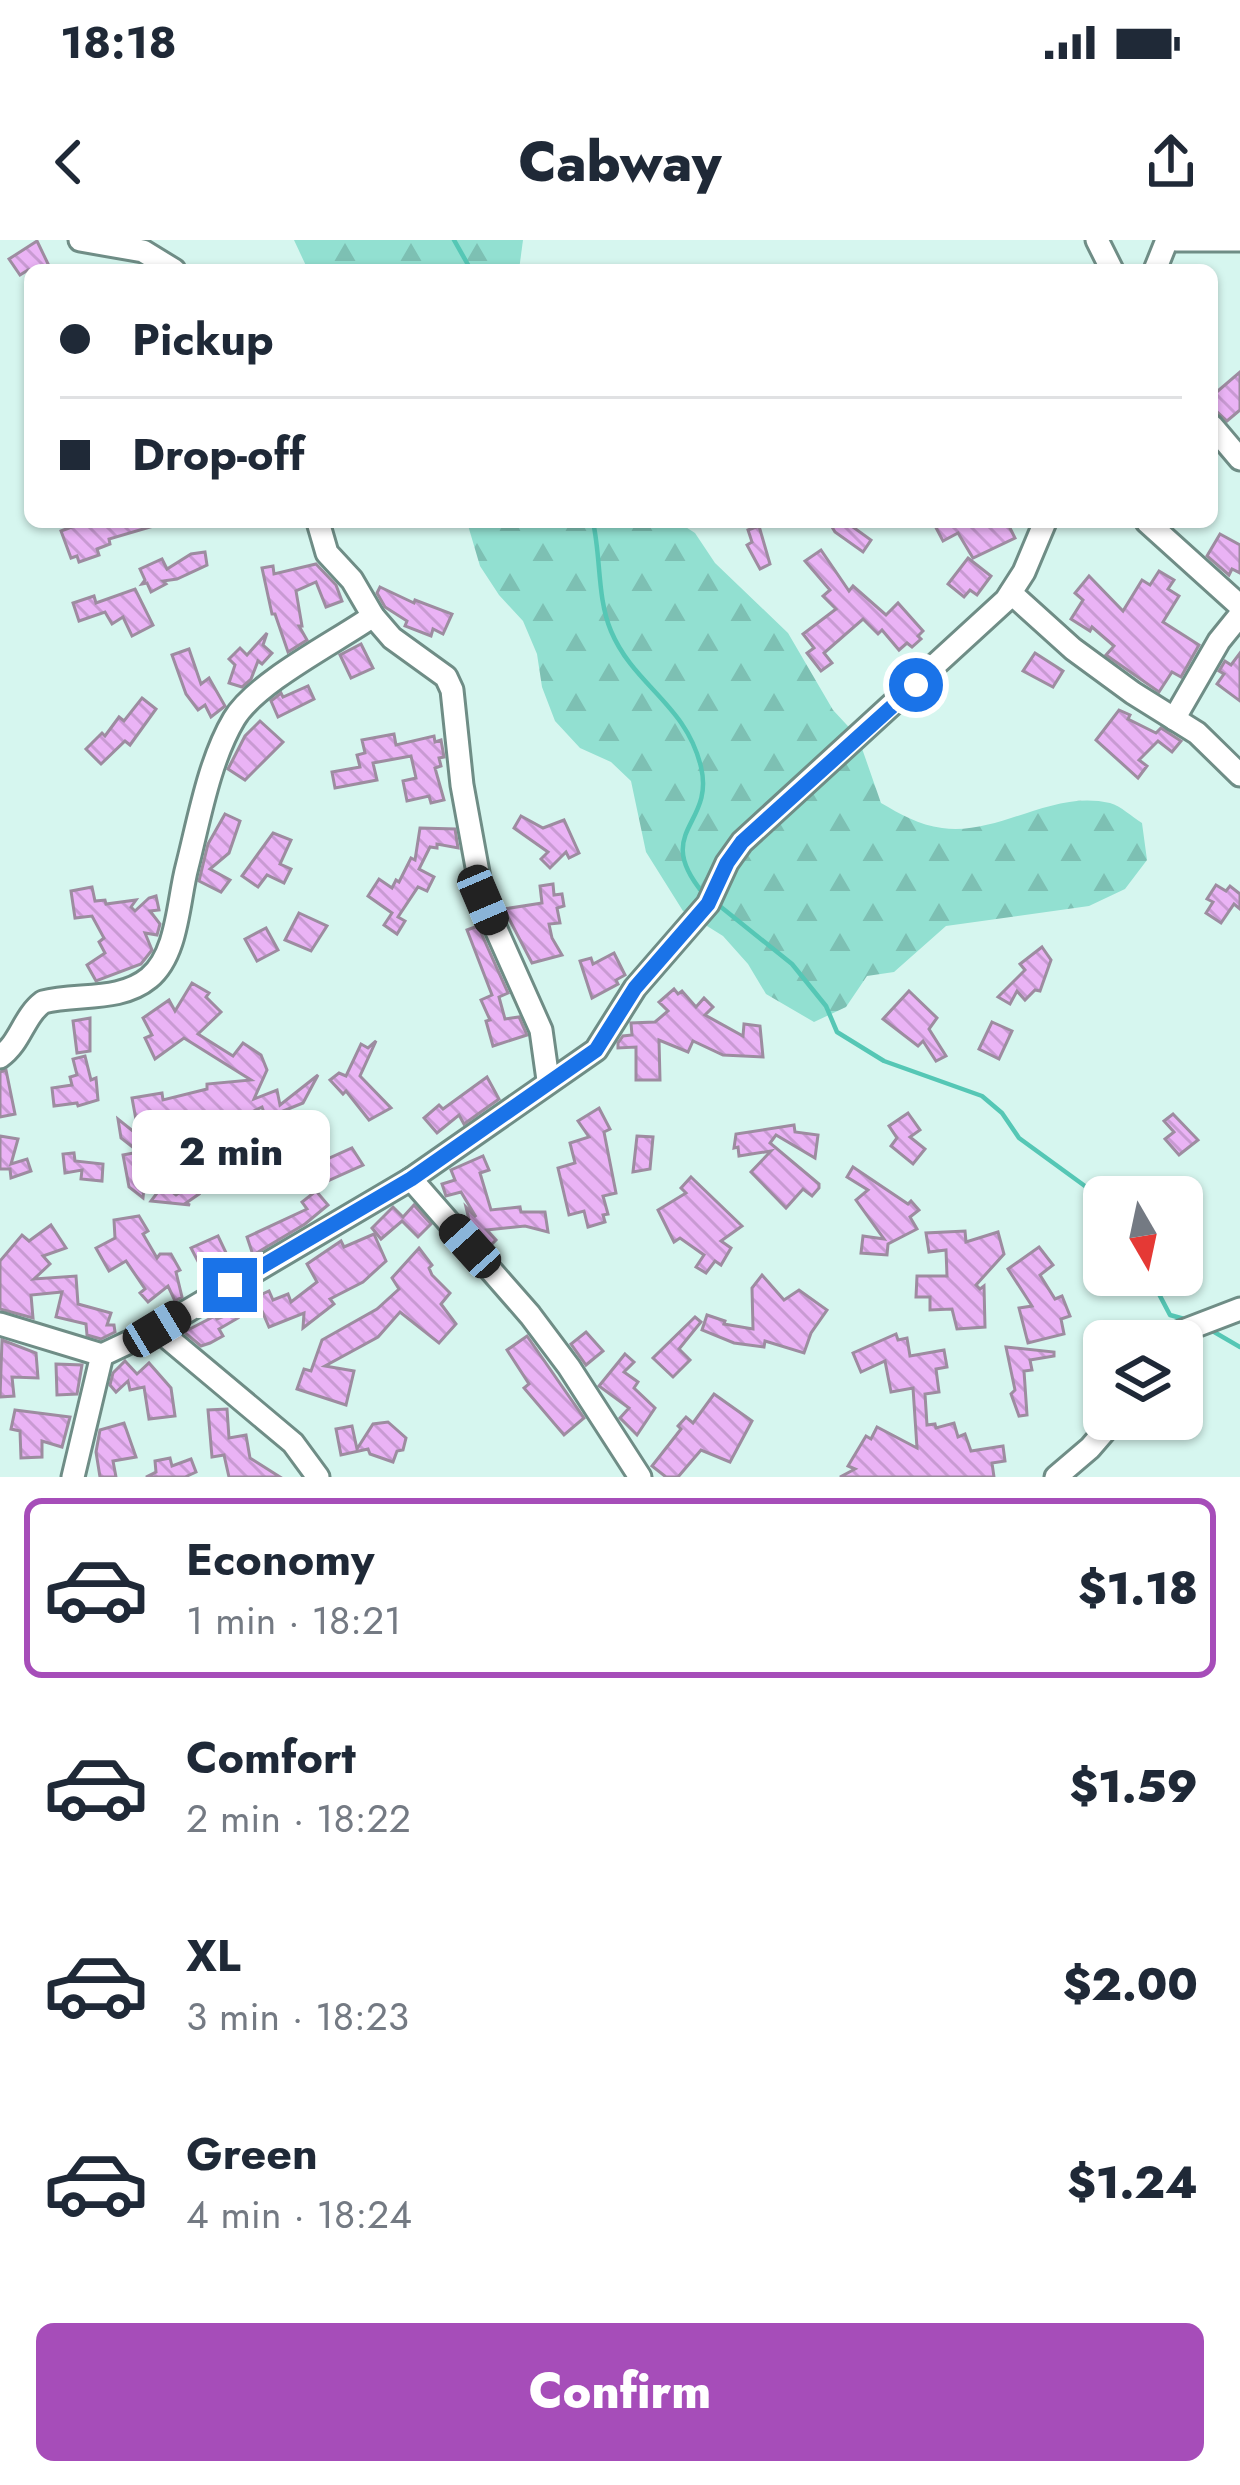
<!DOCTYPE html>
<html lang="en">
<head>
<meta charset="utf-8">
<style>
  :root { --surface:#fff; --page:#f2f2f3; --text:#1f2937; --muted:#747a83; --line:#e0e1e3; --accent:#a64db9 }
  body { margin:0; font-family:Jost,sans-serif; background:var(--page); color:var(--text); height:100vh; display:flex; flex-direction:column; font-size:45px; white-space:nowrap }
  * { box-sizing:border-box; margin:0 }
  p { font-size:39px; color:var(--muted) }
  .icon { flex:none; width:66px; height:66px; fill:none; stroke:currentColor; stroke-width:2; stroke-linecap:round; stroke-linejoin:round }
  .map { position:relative; height:1237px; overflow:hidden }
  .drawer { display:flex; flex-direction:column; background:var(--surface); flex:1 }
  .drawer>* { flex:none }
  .guide { position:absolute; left:24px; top:24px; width:1194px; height:264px; border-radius:18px; box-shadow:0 3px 9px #0004; display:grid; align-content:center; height:264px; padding:0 36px; background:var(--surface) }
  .needle { width:78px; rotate:171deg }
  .controls { position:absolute; left:1083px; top:936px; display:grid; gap:24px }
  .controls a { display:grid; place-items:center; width:120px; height:120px; border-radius:18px; background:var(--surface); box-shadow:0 3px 9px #0004; font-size:60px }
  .end { position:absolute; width:54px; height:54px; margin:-27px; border:15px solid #1a73e8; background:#fff; box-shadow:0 0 0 6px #fff }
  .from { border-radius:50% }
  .bubble { position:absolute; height:84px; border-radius:18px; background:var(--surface); box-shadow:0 3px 9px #0004; font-size:39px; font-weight:800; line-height:84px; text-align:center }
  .car { position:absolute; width:36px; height:72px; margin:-36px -18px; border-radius:15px; box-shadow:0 0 9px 3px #0007; background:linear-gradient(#222 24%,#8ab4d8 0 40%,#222 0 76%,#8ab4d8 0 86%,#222 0) }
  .guide b { display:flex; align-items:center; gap:42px; height:114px; font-size:45px }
  .guide b+b { border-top:3px solid var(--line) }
  .guide i { width:30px; height:30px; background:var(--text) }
  ul { padding:21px 0 0; list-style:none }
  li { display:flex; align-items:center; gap:36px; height:180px; margin:0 24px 18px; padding:0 12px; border:6px solid transparent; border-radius:18px }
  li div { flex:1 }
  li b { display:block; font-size:45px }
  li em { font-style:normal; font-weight:800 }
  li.selected { border-color:var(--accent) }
  li>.icon { width:108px; height:108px; stroke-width:1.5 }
  .button { display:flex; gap:24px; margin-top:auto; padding:24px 36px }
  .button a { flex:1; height:138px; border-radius:18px; background:var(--accent); color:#fff; font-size:48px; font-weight:800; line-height:138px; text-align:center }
  .status { display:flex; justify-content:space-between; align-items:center; height:84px; padding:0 60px; background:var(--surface); direction:ltr }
  .status svg { height:33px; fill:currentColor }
  header { display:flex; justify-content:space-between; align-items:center; height:156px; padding:0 36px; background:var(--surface); font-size:54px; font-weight:800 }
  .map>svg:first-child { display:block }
  .forest { fill:url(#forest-firs) }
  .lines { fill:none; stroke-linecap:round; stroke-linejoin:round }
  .stream { stroke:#55c7b5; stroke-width:4.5 }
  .building { fill:url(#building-back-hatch); stroke:#9d8ca0; stroke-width:3 }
  .minor-casing { stroke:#6f8d86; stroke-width:27 }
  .minor { stroke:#fff; stroke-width:21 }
  .route { stroke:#1a73e8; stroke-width:15 }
</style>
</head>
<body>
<div class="status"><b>18:18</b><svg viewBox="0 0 49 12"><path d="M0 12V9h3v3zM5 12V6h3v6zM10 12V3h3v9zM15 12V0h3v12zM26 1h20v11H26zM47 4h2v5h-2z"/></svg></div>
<header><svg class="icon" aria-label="back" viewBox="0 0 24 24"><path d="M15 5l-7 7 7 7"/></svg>Cabway<svg class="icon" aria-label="share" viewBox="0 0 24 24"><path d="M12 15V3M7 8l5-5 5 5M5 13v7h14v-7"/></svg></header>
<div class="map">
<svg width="1240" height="1237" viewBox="0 0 1240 1237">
  <defs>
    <pattern id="forest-firs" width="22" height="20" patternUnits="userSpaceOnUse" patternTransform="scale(3)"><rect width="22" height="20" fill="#92e0d1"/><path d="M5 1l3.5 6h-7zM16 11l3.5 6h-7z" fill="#7dc0b3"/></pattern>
    <pattern id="building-back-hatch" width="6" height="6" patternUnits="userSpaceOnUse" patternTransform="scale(3)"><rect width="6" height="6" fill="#eab3f5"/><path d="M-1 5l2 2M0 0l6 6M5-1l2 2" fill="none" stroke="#c89ad2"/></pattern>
  </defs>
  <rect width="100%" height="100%" fill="#d6f6ef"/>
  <!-- forest -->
  <g class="forest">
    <polygon points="294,0 523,0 519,30 308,30"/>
    <path d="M467 282H678L695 293 715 323 788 393 833 470 858 497 881 563C900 574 919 585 942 588 999 596 1052 549 1110 563 1121 566 1132 577 1142 583L1147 620 1125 649 1089 666 946 686 894 732 867 736 846 767 814 782 766 754 748 724 723 696 683 671 646 612 631 541 611 522 580 508 555 481 542 447 537 414 523 381 499 355 480 326Z"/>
  </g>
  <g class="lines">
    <!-- stream -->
    <g class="stream">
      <polyline points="454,0 471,30"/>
      <path d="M593 282C601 317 597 358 611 391 634 446 686 464 701 527 715 585 652 591 703 653"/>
      <polyline points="716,663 792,724 826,766 837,792 884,821 982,856 1002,873 1019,898 1089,949 1104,965"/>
      <polyline points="1149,1035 1170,1075 1188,1080"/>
      <polyline points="1209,1089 1240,1107"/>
    </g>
  </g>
  <!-- building -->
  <g class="building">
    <polygon points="37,1 51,30 28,30 20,35 9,19"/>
    <polygon points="1240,132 1240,170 1227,181 1212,167 1212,156"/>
    <polygon points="85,282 156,282 157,285 109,299 110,304 97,309 99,315 79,322 77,316 71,318 61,291"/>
    <polygon points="829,282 846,282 871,300 863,312 835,292"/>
    <polygon points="933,282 1007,282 1015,298 973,318 958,293 943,301"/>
    <polygon points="759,286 770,324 760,329 747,305 752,302 748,290"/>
    <polygon points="1220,294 1240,305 1240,333 1232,329 1229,335 1207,316"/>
    <polygon points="821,310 849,351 853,346 886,375 898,363 923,391 918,396 921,399 912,407 907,403 899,410 882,390 878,394 863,379 824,413 832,423 821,431 807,413 814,408 803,394 836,369 823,356 830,350 805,321"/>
    <polygon points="205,312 207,325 177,339 163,341 166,344 151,352 147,343 142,344 145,340 140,329 162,319 167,329 191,314"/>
    <polygon points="968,318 991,336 977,355 970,350 964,357 948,344"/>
    <polygon points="316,324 336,345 342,361 326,367 316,342 296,351 302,386 299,386 307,400 288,412 275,374 272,374 262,328 273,326 274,334"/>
    <polygon points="1159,331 1174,340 1168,349 1179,356 1163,382 1199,405 1181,437 1172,432 1159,452 1106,415 1114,406 1092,387 1090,391 1071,379 1083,360 1075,353 1089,336 1123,371 1142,340 1150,345"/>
    <polygon points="380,347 414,363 415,360 452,374 443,394 433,389 431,396 405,386 407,381 385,367 377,353"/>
    <polygon points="135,349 153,385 132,396 123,377 112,384 105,372 79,381 73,363 94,356 96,363"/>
    <polygon points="267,393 263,405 272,413 262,424 258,421 251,439 242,447 229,443 235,425 229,419 240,408 247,415"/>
    <polygon points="361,404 373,428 351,438 340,415"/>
    <polygon points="189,409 201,444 209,438 225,466 211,477 205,465 198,470 186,454 172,415"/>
    <polygon points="1035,413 1063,431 1053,447 1023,431"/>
    <polygon points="1240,413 1240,461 1217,444 1224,434 1219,431 1225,421 1231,425"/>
    <polygon points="308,446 314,459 278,477 271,461 281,453 283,457"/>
    <polygon points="142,458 156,469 130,505 125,501 101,524 86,509 102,493 105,496 119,477 124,481"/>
    <polygon points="1119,470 1130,475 1128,479 1156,493 1161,488 1181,501 1172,512 1158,501 1139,520 1147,526 1138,538 1096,500"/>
    <polygon points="260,481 283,502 245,540 228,529 245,496"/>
    <polygon points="394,494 396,505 434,496 435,502 441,500 444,517 439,518 441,526 435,528 444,560 431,563 429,556 407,561 403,541 416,538 411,516 373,523 377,540 335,548 332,532 360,527 357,515 365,513 362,500"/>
    <polygon points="225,574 240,581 229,613 210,629 230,640 221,652 199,641 208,604"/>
    <polygon points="521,576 543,588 564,580 579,613 569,618 566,612 550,628 541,619 548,612 514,588"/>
    <polygon points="420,588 455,589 458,608 437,604 437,608 430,607 419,629 434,637 427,651 418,647 398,677 405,681 397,694 384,685 392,673 368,656 379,639 392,648 396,640 399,642 411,618 415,620"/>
    <polygon points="273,593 291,600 280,624 291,629 284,643 267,635 258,647 242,636"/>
    <polygon points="553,644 554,655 562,654 564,666 557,668 560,683 549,684 552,698 562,715 532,723 504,669 542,663 540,646"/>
    <polygon points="1216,645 1226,651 1230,646 1240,654 1240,669 1234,664 1221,683 1206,673 1213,662 1207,659"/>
    <polygon points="92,647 95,661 105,660 106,664 136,660 131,667 135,671 149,658 156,656 159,670 150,671 160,684 157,695 145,693 152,710 141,724 96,741 87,725 105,713 99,702 104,698 92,676 75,678 71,651"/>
    <polygon points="299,673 327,686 311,711 285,700"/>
    <polygon points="478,686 508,753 499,757 505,779 519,777 527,795 493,806 486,781 490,780 481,760 492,755 467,690"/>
    <polygon points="266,688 278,710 257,721 245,699"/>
    <polygon points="1042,707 1051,720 1040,751 1035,750 1025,760 1017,751 1010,764 998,757 1025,730 1020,724"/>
    <polygon points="614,713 625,735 616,740 618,744 592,758 580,721 591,718 593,724"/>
    <polygon points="192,743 209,753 206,757 221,772 198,794 233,816 243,803 261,815 267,830 254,859 277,850 280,865 318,835 303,863 266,878 262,867 238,879 266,919 250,930 224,893 194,906 186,891 144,899 150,920 147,919 143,958 129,947 123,915 139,912 121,898 118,879 139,896 132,858 162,853 163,860 207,849 207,844 251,840 184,798 155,819 145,798 152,795 143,778 169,760 175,771"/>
    <polygon points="674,749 678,754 682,751 696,767 704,758 713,767 705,775 743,796 744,784 760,786 763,817 723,815 693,801 688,812 659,800 660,840 636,840 636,807 618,808 618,803 623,796 632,795 631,783 655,782 668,771 659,762"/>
    <polygon points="909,751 937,778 929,789 946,816 936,821 923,801 918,806 883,779"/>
    <polygon points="90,778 90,811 77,813 73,781"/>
    <polygon points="992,782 1012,791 999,819 979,809"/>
    <polygon points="376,801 360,836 391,868 369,880 346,851 343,854 330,840 339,833 346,836 361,804 368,808"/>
    <polygon points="85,816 91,840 96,838 98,860 78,866 77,863 54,866 52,848 72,845 70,837 77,835 73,819"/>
    <polygon points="6,830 15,874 0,877 0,832"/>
    <polygon points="487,837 499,859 464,884 459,875 437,893 424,878 439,865 443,869"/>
    <polygon points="599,868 610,889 604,892 616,953 603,956 608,974 603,975 605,982 588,987 584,971 569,975 558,928 575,923 570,903 589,897 578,881"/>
    <polygon points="908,873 920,890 910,897 925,909 913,924 891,906 897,898 889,886"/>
    <polygon points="1173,874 1198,900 1179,915 1165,899 1174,892 1164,881"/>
    <polygon points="794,885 795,892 818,895 815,918 776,895 770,903 819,944 819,948 812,956 803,949 786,968 751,932 771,911 739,916 738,907 734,908 736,894"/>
    <polygon points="0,896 18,899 11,924 27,919 31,931 11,938 10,929 0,929"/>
    <polygon points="637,896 653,897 650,929 633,932"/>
    <polygon points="352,908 363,925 323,943 314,925"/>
    <polygon points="74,913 75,921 103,924 102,941 81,939 82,930 65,933 63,914"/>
    <polygon points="483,916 489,930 480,933 491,970 520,967 521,972 545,972 548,992 525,986 487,990 496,1000 490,1006 470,984 466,967 476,977 461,952 446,956 442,944 455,940 451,930"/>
    <polygon points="853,927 908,964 911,961 919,970 910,977 917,989 888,1004 887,1015 861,1013 863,996 884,999 856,960 868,950 847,937"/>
    <polygon points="691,937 742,986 721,1001 731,1008 721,1025 715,1021 706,1033 696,1027 704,1015 680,998 674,1002 658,970 686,953 681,948"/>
    <polygon points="192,944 199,954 186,963 190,965 151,961 163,945 176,955"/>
    <polygon points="316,951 328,965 305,984 253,1015 247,997 307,969 302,962"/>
    <polygon points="414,965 431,984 418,997 402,981 381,999 372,988 393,967 403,977"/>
    <polygon points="139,976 148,991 143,994 157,1018 160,1014 171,1014 180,1030 176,1032 182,1057 175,1061 168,1046 148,1062 140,1053 145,1049 126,1021 109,1031 96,1008 115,998 114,980"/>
    <polygon points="51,985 66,1008 43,1016 50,1024 34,1039 76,1036 78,1064 111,1073 107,1085 114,1085 115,1092 101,1099 87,1095 86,1084 56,1077 62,1052 31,1055 33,1078 0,1069 0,1021 22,995 29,1001"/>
    <polygon points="965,991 966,1002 998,992 1004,1014 976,1045 980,1049 984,1046 985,1087 957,1089 952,1069 930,1070 930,1057 916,1057 917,1036 947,1036 946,1010 929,1012 926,993"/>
    <polygon points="374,994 386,1021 363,1042 330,1059 334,1064 303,1088 304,1073 269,1087 256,1057 269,1051 273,1060 288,1054 291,1062 317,1042 307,1024 341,1001 344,1007"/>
    <polygon points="218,996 229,1019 223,1022 226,1027 213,1033 210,1028 203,1031 191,1008"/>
    <polygon points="1039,1007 1053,1025 1040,1035 1055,1059 1062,1056 1070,1076 1061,1079 1064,1094 1028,1103 1019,1068 1032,1066 1008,1029"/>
    <polygon points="419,1008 432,1025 429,1028 432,1035 450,1053 441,1064 456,1084 439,1103 400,1072 378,1097 325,1126 354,1131 346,1165 297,1149 304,1129 311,1131 322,1100 377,1069 399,1049 392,1038"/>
    <polygon points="762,1035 784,1060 799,1050 827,1070 811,1093 804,1113 765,1101 764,1107 734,1103 702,1090 707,1075 725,1081 724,1084 753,1089 752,1048"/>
    <polygon points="235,1072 238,1078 219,1089 223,1096 210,1103 201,1106 184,1092 215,1076 217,1079"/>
    <polygon points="695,1077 701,1082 679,1109 690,1120 673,1137 653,1118"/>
    <polygon points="586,1092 603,1111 586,1125 571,1104"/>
    <polygon points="896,1094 898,1100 907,1098 910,1116 944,1110 947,1127 936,1129 939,1152 925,1154 927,1185 935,1184 936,1188 954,1183 958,1197 965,1194 971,1211 1003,1206 1005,1221 992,1223 994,1237 840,1237 855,1229 848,1226 866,1196 871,1199 877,1187 917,1208 913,1148 891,1152 885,1121 861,1132 853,1113"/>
    <polygon points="527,1096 584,1178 564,1195 524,1148 529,1144 507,1110"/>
    <polygon points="2,1100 36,1113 38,1138 12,1137 14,1156 0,1157"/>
    <polygon points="1006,1107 1054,1112 1054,1116 1030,1120 1032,1130 1024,1131 1027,1175 1019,1176 1011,1154 1015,1150"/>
    <polygon points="625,1114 634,1122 624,1132 638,1142 634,1148 655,1168 637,1195 620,1178 629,1168 599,1146"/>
    <polygon points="125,1121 137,1134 149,1123 171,1148 175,1176 149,1179 144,1147 130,1150 128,1141 116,1152 110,1145 113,1133"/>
    <polygon points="56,1124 82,1125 77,1154 57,1155"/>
    <polygon points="714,1154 752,1181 730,1222 701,1210 678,1237 666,1237 652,1226 681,1189 678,1186 686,1177 693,1183"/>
    <polygon points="1182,1161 1194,1162 1194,1192 1150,1192 1150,1179 1182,1179"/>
    <polygon points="227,1169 229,1198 246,1195 250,1218 280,1237 229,1237 224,1215 212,1217 208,1170"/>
    <polygon points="15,1170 70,1177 62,1207 42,1201 42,1217 21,1218 20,1191 11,1189"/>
    <polygon points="388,1182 406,1198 403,1210 397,1211 393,1222 370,1214 368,1209 341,1215 336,1189 352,1186 357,1209 373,1184"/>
    <polygon points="124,1183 136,1217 113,1221 116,1237 100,1237 96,1212 100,1190"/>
    <polygon points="170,1218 172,1226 191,1219 196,1232 185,1237 146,1237 156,1232 155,1221"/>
  </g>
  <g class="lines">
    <defs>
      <g id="minor">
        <polyline points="80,0 143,11 174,30"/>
        <polyline points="1097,0 1112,30"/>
        <polyline points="1176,0 1240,0"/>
        <polyline points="1155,30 1167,0"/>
        <polyline points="1212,186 1240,219"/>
        <polyline points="318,282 327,313 352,340 373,376 392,398 446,437 452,450 462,545 483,660 541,790 548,840"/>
        <polyline points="1147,282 1240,366"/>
        <polyline points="1011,353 1073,409 1133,453 1197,493 1240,535"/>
        <polyline points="1174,479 1219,401 1240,375"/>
        <path d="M0 817C21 802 23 777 43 762 77 753 120 762 149 738 178 714 178 661 187 627 199 580 209 521 234 479 256 442 336 402 373 376"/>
        <polyline points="411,939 530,1075 569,1127 640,1237"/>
        <polyline points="0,1084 102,1115"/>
        <polyline points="157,1089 293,1203 318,1237"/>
        <polyline points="1166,1101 1180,1092 1240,1069"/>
        <polyline points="73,1237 102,1115 157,1089 411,939 596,810 635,748 708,664 727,623 742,602 1006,360 1024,332 1045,282"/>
        <polyline points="1056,1237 1090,1208 1115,1179"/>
      </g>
    </defs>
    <!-- minor casing -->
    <use href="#minor" class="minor-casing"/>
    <!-- minor -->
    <use href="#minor" class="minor"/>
  </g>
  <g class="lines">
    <!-- route -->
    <polyline class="route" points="230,1045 411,939 596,810 635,748 708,664 727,623 742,602 916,445"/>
  </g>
</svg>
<div class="controls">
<a><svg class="needle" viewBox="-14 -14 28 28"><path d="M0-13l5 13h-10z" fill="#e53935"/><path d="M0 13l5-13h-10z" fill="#747a83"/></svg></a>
<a><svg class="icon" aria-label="layers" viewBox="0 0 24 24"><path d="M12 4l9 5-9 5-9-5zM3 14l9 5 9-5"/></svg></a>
</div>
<i class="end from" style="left:916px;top:445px"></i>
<i class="end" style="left:230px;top:1045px"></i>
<div class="bubble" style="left:132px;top:870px;width:198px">2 min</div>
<i class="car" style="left:483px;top:660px;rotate:157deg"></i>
<i class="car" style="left:470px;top:1006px;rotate:318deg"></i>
<i class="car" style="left:157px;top:1089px;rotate:59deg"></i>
<div class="guide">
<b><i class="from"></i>Pickup</b>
<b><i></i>Drop-off</b>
</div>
</div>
<section class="drawer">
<ul>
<li class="selected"><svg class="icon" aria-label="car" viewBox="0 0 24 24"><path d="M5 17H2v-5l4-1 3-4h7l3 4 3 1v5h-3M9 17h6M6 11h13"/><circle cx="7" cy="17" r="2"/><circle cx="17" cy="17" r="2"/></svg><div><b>Economy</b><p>1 min · 18:21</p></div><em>$1.18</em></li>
<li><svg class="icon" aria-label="car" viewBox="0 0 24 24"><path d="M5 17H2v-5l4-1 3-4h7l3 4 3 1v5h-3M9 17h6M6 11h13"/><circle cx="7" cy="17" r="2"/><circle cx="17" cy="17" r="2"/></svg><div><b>Comfort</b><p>2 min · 18:22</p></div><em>$1.59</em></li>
<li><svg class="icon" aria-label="car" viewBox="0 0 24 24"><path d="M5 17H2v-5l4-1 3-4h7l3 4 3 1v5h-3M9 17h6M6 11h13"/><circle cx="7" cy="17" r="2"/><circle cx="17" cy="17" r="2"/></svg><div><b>XL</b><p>3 min · 18:23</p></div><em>$2.00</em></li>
<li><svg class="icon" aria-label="car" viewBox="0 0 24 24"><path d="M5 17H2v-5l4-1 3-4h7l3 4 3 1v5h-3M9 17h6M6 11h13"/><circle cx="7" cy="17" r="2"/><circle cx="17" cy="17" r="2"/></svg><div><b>Green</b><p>4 min · 18:24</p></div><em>$1.24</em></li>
</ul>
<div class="button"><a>Confirm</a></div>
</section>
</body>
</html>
